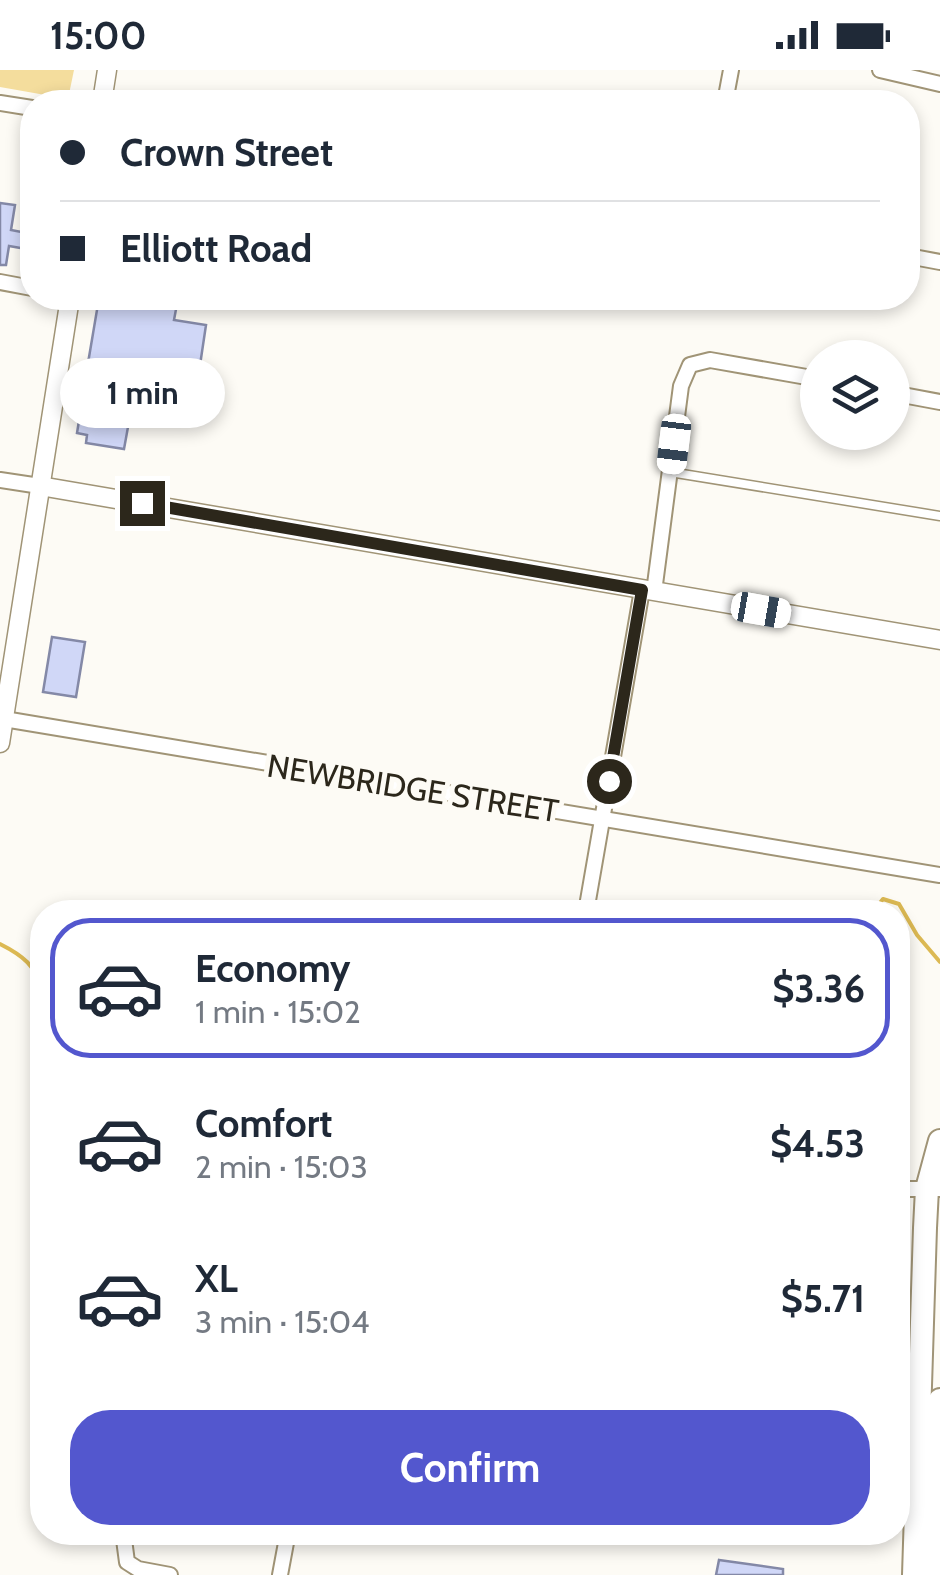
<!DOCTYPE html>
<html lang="en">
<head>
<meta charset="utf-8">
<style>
  :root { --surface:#fff; --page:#f2f2f3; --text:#1f2937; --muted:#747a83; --line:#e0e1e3; --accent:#5357ce }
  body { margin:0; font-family:Cabin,sans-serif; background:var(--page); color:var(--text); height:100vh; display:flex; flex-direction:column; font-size:38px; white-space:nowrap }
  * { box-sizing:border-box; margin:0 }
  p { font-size:32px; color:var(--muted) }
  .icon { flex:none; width:55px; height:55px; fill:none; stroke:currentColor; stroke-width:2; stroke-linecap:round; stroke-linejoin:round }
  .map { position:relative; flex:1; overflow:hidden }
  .sheet { position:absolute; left:30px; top:830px; width:880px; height:645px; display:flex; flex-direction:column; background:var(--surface); border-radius:40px; box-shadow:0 5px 15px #0003 }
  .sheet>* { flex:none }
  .top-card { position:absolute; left:20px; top:20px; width:900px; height:220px; border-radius:40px; box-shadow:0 5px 15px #0003; display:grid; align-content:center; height:220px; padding:0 40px; background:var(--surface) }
  .buttons { position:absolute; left:800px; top:270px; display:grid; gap:20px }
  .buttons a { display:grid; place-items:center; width:110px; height:110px; border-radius:50%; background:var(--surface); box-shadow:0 5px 15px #0003; font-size:50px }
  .end { position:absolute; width:45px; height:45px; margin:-22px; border:12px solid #2c271b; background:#fff; box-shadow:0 0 0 5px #fff }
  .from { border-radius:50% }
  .bubble { position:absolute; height:70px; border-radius:35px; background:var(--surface); box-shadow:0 5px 15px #0003; font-size:32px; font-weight:800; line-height:70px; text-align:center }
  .car { position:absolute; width:30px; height:60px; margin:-30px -15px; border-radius:12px; box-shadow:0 0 8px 2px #0007; background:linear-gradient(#fff 24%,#345 0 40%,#fff 0 76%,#345 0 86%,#fff 0) }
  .top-card b { display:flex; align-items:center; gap:35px; height:95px; font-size:38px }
  .top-card b+b { border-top:2px solid var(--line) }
  .top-card i { width:25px; height:25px; background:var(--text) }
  ul { padding:18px 0 0; list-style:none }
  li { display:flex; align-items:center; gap:30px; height:140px; margin:0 20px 15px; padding:0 20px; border:5px solid transparent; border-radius:40px }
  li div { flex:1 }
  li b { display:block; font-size:38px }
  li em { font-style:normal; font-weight:800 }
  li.selected { border-color:var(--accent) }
  li>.icon { width:90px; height:90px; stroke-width:1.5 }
  .primary-button { display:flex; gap:20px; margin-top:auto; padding:20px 40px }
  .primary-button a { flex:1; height:115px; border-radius:40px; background:var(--accent); color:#fff; font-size:40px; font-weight:800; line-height:115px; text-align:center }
  .status { display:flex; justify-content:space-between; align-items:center; height:70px; padding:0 50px; background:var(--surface); direction:ltr }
  .status svg { height:28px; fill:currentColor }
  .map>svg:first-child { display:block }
  .green { fill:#f4dd9d }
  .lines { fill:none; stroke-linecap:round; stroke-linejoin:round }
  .stream { stroke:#dcb953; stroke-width:4 }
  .building { fill:#d0d7f7; stroke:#8489a7; stroke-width:2.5 }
  .service-casing { stroke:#a09476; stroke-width:11 }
  .minor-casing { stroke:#a09476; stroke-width:18 }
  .tertiary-casing { stroke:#a09476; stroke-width:21 }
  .primary-casing { stroke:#a09476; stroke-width:26 }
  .service { stroke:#fff; stroke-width:8 }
  .minor { stroke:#fff; stroke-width:14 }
  .tertiary { stroke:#fff; stroke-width:18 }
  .primary { stroke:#fff; stroke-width:22 }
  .route { stroke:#2c271b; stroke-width:12 }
  .labels { text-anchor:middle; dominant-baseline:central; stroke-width:10; stroke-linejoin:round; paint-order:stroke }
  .street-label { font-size:32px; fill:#2c271b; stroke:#fdfbf5 }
</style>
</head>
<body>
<div class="status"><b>15:00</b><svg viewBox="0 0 49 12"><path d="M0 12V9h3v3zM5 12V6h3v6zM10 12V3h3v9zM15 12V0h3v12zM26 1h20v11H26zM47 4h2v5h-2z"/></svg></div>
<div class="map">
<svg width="940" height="1505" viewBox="0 0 940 1505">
  <rect width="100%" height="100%" fill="#fdfbf5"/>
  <!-- green -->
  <polygon class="green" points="0,0 74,0 68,29 0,17"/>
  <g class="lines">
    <!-- stream -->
    <g class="stream">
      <polyline points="873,842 883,829 899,834 917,865 940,892"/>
      <path d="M0 874C22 885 37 896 42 921"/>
    </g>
  </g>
  <!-- building -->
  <g class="building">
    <polygon points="0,133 15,135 11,160 32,164 32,180 9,176 6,195 0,195"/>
    <polygon points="99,228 177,234 174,250 206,255 196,322 121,310 118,333 123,334 121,344 130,346 124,379 86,373 87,365 77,363 81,338 90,339 95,306 86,305"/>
    <polygon points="52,567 85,572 76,627 43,622"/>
    <polygon points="719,1490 783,1499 783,1505 716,1505"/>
  </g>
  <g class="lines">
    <defs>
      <polyline id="service" points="670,402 940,446"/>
      <g id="minor">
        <polyline points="880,0 940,14"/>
        <polyline points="725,32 731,0"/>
        <polyline points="0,33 32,38"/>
        <polyline points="908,186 940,192"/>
        <polyline points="0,212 32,218"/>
        <polyline points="892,323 940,332"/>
        <polyline points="0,410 40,416"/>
        <polyline points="654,522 681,316 690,295 710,290 818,309"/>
        <polyline points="4,649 940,805"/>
        <polyline points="586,842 642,520"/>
        <polyline points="898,1119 940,1119"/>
        <polyline points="123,1462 127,1492 138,1499 170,1505"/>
        <polyline points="280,1505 288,1462"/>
      </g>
      <g id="tertiary">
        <polyline points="102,32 107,0"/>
        <polyline points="40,416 940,570"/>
        <polyline points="0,673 70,228"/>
      </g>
      <g id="primary">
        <polyline points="914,1505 925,1158 927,1119 940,1071"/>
        <polyline points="935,1505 940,1330"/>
      </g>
    </defs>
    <!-- service casing -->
    <use href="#service" class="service-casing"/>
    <!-- minor casing -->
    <use href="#minor" class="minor-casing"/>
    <!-- tertiary casing -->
    <use href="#tertiary" class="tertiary-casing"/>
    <!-- primary casing -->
    <use href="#primary" class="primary-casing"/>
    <!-- service -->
    <use href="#service" class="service"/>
    <!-- minor -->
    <use href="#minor" class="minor"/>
    <!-- tertiary -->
    <use href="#tertiary" class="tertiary"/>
    <!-- primary -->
    <use href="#primary" class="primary"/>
  </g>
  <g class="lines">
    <!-- route -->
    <polyline class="route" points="142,433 642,520 609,711"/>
  </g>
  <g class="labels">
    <!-- street labels -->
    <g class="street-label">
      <text transform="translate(413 718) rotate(9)">NEWBRIDGE STREET</text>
    </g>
  </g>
</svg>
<div class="buttons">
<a><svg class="icon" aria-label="layers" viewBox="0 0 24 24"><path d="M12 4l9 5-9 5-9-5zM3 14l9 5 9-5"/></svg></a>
</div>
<i class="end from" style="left:609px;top:711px"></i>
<i class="end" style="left:142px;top:433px"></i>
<div class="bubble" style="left:60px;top:288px;width:165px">1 min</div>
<i class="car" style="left:674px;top:374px;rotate:187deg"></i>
<i class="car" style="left:761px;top:540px;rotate:100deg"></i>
<div class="top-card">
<b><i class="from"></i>Crown Street</b>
<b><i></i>Elliott Road</b>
</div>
<section class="sheet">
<ul>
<li class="selected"><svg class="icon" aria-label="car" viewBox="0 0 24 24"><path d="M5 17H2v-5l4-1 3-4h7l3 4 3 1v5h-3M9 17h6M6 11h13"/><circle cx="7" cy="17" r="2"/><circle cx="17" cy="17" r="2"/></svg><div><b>Economy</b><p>1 min · 15:02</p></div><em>$3.36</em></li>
<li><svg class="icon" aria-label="car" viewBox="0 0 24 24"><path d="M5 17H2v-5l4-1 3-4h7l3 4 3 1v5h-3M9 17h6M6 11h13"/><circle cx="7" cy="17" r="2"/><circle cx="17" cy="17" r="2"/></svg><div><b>Comfort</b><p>2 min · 15:03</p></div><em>$4.53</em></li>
<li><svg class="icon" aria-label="car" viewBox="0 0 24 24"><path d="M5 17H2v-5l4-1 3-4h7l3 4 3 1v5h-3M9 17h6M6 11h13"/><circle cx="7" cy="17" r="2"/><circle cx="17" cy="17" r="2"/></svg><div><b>XL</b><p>3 min · 15:04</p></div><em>$5.71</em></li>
</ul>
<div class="primary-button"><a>Confirm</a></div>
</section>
</div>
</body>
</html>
